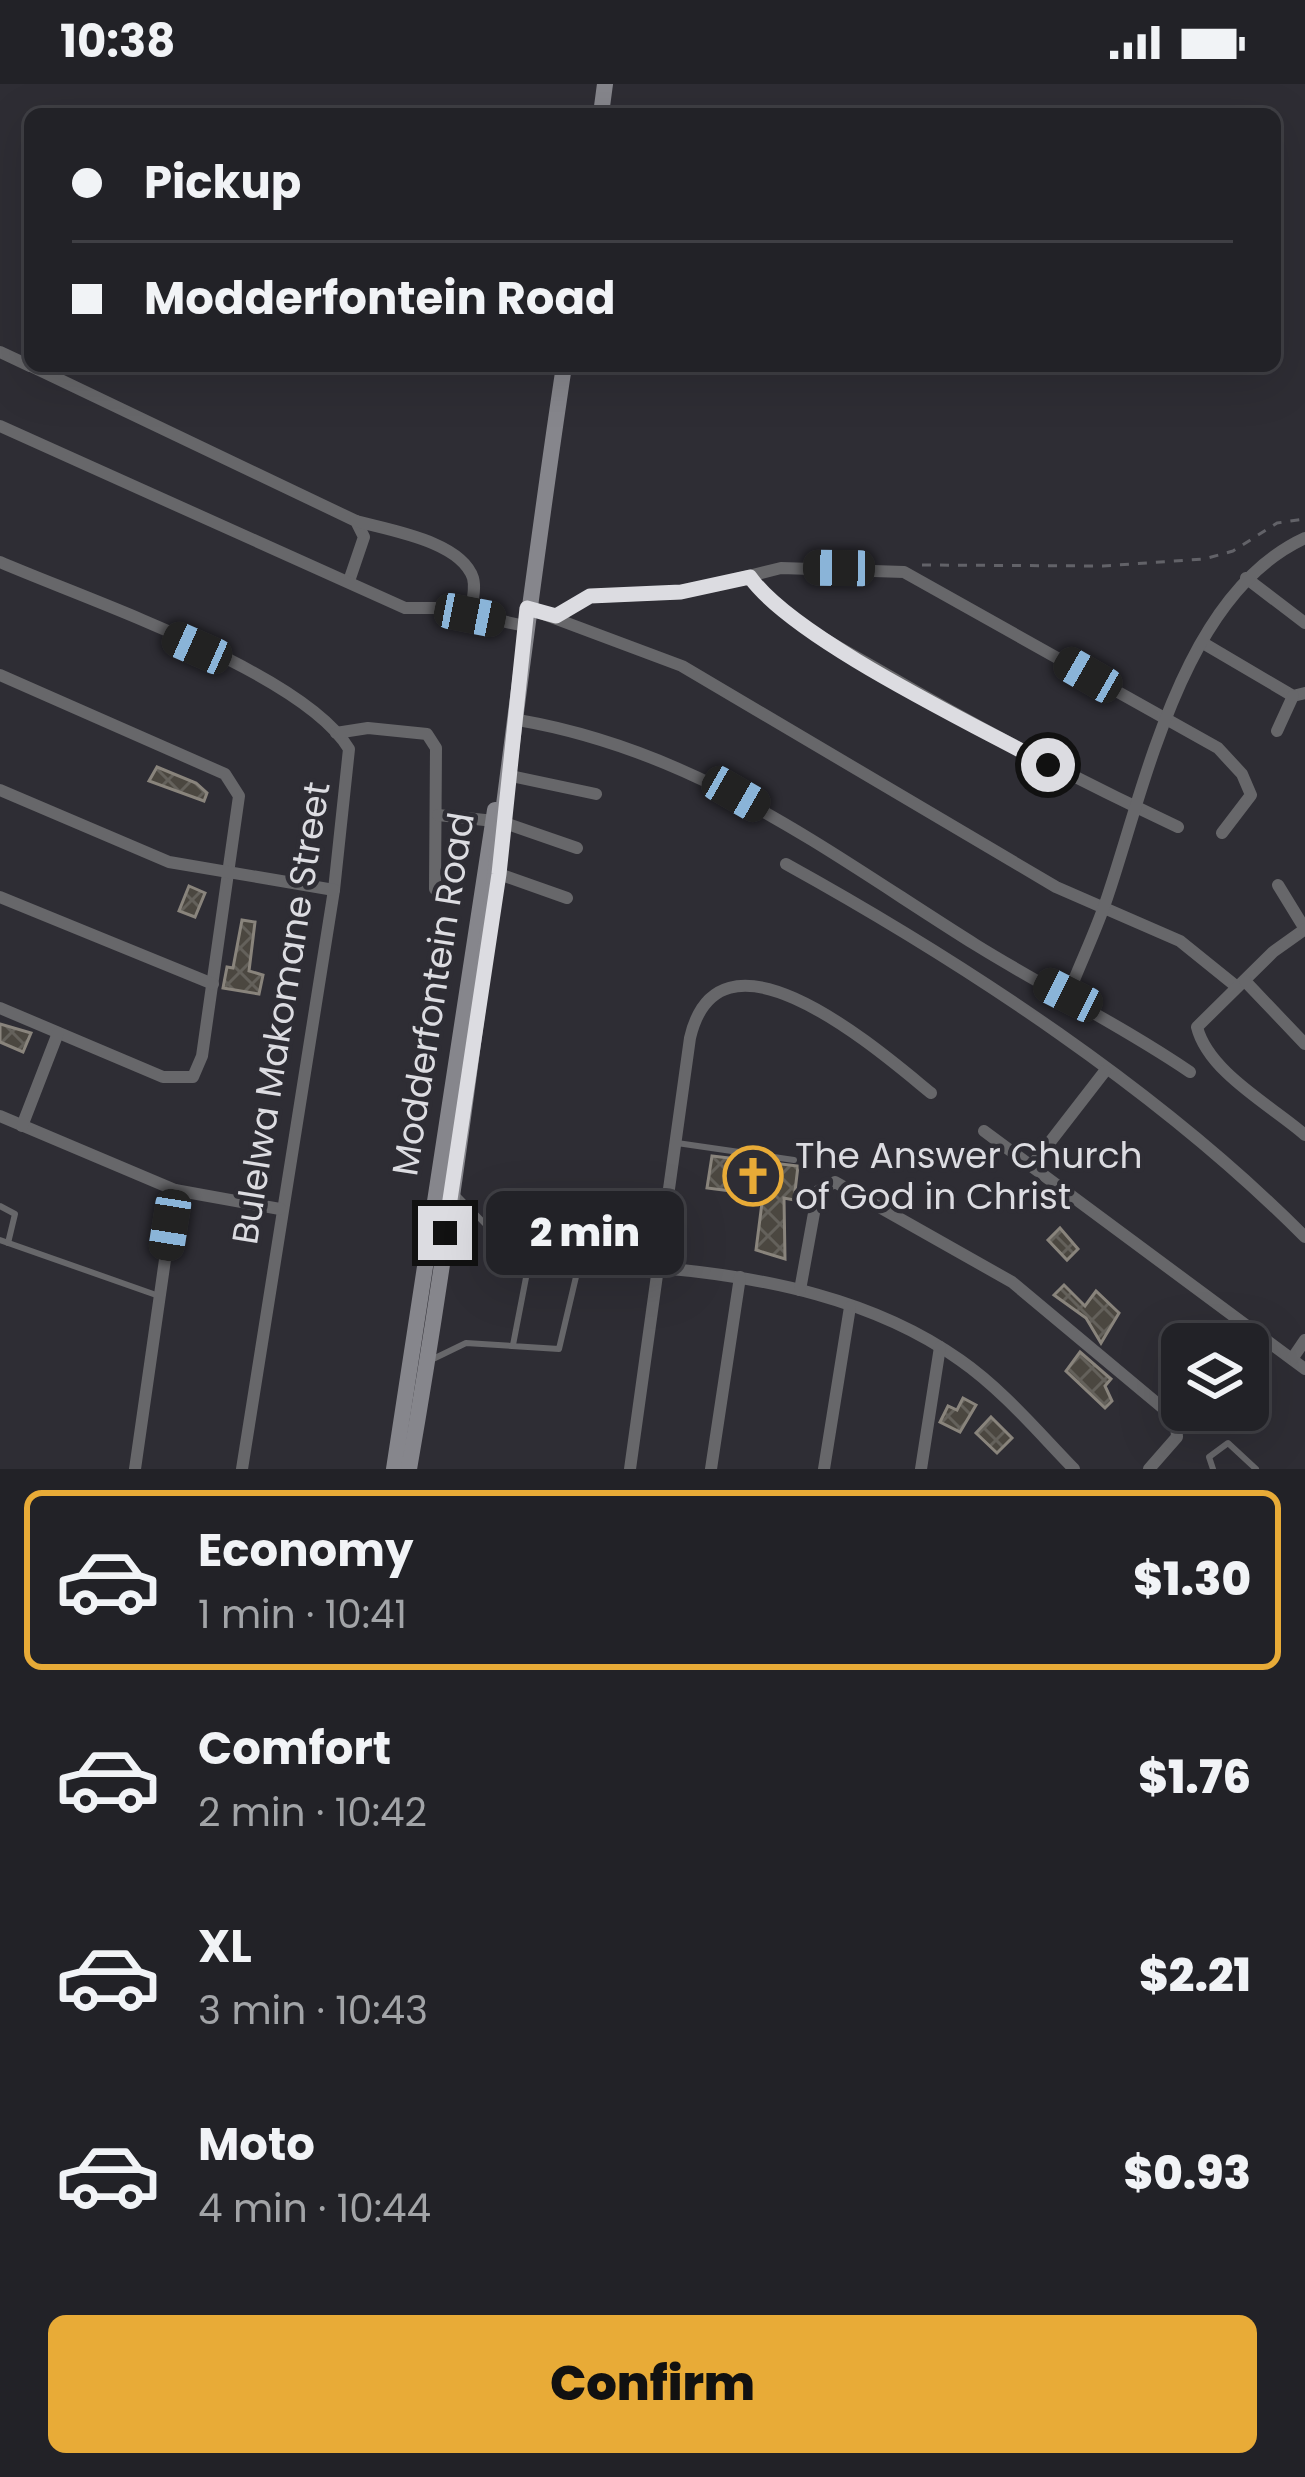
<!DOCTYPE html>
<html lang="en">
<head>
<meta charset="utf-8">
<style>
  :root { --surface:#222227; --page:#2e2f33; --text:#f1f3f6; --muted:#a2a4a7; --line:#3f3f44; --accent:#e8ab37 }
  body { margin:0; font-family:Poppins,sans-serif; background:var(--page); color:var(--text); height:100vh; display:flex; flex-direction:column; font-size:45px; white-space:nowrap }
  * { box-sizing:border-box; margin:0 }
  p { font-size:39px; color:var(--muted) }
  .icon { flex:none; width:66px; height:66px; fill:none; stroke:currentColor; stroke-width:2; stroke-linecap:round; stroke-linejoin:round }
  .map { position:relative; height:1385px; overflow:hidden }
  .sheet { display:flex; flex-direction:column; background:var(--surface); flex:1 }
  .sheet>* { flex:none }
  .guide { position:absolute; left:24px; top:24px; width:1257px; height:264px; border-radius:18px; box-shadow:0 12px 48px #0002,0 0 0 3px var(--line); display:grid; align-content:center; height:264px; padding:0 48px; background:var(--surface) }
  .tools { position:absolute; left:1161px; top:1239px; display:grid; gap:24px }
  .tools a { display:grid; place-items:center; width:108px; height:108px; border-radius:18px; background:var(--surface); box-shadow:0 12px 48px #0002,0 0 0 3px var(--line); font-size:60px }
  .end { position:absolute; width:54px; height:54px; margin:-27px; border:15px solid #dcdce1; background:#111; box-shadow:0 0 0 6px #111 }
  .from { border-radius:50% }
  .bubble { position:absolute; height:84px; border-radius:18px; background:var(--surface); box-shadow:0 12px 48px #0002,0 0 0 3px var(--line); font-size:39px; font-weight:800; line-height:84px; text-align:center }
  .car { position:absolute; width:36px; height:72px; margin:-36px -18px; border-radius:15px; box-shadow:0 0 9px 3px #0007; background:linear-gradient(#222 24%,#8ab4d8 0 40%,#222 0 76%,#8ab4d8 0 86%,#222 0) }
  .guide b { display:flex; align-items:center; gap:42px; height:114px; font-size:45px }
  .guide b+b { border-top:3px solid var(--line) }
  .guide i { width:30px; height:30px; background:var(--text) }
  ul { padding:21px 0 0; list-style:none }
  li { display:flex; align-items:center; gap:36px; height:180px; margin:0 24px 18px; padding:0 24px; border:6px solid transparent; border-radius:18px }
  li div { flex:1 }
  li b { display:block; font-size:45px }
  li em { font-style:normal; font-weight:800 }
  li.current { border-color:var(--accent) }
  li>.icon { width:108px; height:108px; stroke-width:1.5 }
  .cta { display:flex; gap:24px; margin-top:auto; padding:24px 48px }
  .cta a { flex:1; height:138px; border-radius:18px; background:var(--accent); color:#111; font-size:48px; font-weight:800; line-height:138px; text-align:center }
  .status { display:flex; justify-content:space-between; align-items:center; height:84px; padding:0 60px; background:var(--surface); direction:ltr }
  .status svg { height:33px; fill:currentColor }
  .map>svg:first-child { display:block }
  .building { fill:url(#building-cross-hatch); stroke:#89847c; stroke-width:3 }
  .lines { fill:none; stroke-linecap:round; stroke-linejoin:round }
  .path { stroke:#626268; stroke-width:3; stroke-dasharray:9 9; stroke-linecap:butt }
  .lane { stroke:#67676a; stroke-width:6 }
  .street { stroke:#67676a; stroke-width:12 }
  .secondary { stroke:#86868c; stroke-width:16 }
  .route { stroke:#dcdce1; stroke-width:15 }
  .labels { text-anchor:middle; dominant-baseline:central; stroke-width:9; stroke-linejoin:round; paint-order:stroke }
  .street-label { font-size:36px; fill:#dcdce1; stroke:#2e2d34 }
  .poi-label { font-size:36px; fill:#dcdce1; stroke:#2e2d34; text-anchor:start }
</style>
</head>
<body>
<div class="status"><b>10:38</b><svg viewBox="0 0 49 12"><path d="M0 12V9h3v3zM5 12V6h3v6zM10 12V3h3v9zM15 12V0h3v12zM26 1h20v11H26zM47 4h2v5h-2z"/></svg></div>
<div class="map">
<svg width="1305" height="1385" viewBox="0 0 1305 1385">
  <defs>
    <pattern id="building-cross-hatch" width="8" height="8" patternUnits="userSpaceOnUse" patternTransform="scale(3)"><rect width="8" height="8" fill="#4b4740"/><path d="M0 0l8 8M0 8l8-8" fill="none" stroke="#64615b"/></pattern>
  </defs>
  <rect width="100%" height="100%" fill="#2e2d34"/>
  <!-- building -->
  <g class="building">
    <polygon points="157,683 196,699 207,709 204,717 149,697"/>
    <polygon points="189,802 205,809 195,833 179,827"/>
    <polygon points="242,836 255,838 249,887 263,891 259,910 223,904 227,883 233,884"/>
    <polygon points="0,940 31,949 23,968 0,958"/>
    <polygon points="712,1072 798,1082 794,1116 784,1114 785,1175 756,1166 763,1111 707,1104"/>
    <polygon points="1060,1144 1078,1165 1067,1176 1048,1156"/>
    <polygon points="1064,1201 1085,1222 1096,1207 1119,1229 1101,1259 1086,1234 1054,1211"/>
    <polygon points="1080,1268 1111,1295 1105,1302 1112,1317 1105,1324 1066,1287"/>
    <polygon points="963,1314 976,1321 960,1348 940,1338 948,1322 957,1326"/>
    <polygon points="991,1333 1012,1354 997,1369 976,1349"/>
  </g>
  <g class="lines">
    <!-- path -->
    <polyline class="path" points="922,481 1103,482 1204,475 1233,467 1277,439 1305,435"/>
    <!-- lane -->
    <g class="lane">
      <polyline points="677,1059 794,1076"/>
      <polyline points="456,1110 489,1144 532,1155"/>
      <polyline points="0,1122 15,1130 8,1159"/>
      <polyline points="0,1156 159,1212"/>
      <polyline points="433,1275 466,1259 559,1265 583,1163 578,1155 544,1143 535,1147 513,1261"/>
      <polyline points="1213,1385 1209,1373 1228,1359 1256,1385"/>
    </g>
    <!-- street -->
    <g class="street">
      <polyline points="0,268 30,282"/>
      <polyline points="31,282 356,437 364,453 349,497"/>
      <polyline points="0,342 405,524 442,524 525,542"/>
      <path d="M356 437C388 446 461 457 473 494 476 505 472 519 470 531"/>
      <path d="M0 478C85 515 303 588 349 665L334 806 242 1385"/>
      <path d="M750 493C782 536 838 562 884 589 980 645 1078 696 1178 743"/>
      <polyline points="1246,494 1305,539"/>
      <polyline points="527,524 682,582 1056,803 1180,857 1237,903"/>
      <polyline points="556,532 590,513 681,509 781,484 904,488 1218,664 1242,690 1251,711 1222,749"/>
      <polyline points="1203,559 1293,612 1305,609"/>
      <polyline points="0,591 225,690 239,712 202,972 193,993 163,993 0,924"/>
      <path d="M518 636C699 667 826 767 976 861 1047 905 1121 941 1190 988"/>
      <polyline points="1277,647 1293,612"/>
      <polyline points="336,649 368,644 427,650 436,664 435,805"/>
      <polyline points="511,692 596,710"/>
      <polyline points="0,706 169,778 334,806"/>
      <polyline points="438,731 494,737"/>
      <polyline points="505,739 577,764"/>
      <path d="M786 780C965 879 1161 1008 1305 1153"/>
      <polyline points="499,790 567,814"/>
      <polyline points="1278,801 1305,845"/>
      <polyline points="0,813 213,900"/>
      <path d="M1305 845 1273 868 1197 943C1208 988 1272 1022 1305 1051"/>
      <polyline points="1245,897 1305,960"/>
      <path d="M1068 911C1081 877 1098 843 1109 808 1147 694 1185 509 1305 454"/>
      <polyline points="0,1032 175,1106 280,1125"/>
      <polyline points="22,1042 58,949"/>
      <polyline points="984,1047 1305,1285"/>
      <polyline points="1033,1080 1105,987"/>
      <path d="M661 1184C764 1193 874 1215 960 1276 1003 1306 1038 1348 1074 1385"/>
      <polyline points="800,1206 818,1107 835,1098 1012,1198 1164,1325 1176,1339 1177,1353 1149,1385"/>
      <polyline points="1292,1275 1305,1256"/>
      <polyline points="135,1385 175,1106"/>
      <path d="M630 1385 690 954C720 825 884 971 931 1009"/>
      <polyline points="711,1385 740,1193"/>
      <polyline points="824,1385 850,1223"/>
      <polyline points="921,1385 940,1263"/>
    </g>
    <!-- secondary -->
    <g class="secondary">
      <polyline points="601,30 605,0"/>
      <polyline points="394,1385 495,726"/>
      <path d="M409 1385C473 1019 508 649 564 282"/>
    </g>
  </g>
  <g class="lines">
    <!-- route -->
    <path class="route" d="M445 1149 499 790 527 524 556 532 590 512 681 508 750 493C794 555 975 641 1048 681"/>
  </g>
  <!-- icons -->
  <defs>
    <symbol id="church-ring" viewBox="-11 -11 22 22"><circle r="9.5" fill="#2e2d34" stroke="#e8ab37" stroke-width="1.5"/><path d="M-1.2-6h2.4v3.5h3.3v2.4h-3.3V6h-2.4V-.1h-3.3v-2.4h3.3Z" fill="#e8ab37"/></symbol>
  </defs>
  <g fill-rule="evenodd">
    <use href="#church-ring" x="720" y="1059" width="66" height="66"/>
  </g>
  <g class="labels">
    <!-- street labels -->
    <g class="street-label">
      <text transform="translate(433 910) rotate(-81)">Modderfontein Road</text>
      <text transform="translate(281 929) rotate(-81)">Bulelwa Makomane Street</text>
    </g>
    <!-- poi labels -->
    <g class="poi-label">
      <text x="795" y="1071">The Answer Church<tspan x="795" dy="41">of God in Christ</tspan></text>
    </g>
  </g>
</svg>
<div class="tools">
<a><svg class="icon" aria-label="layers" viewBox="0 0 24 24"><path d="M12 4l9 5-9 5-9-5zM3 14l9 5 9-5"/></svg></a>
</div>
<i class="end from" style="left:1048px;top:681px"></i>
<i class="end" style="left:445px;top:1149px"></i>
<div class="bubble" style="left:486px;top:1107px;width:198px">2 min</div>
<i class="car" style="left:839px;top:484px;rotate:271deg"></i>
<i class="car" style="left:470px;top:531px;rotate:101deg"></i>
<i class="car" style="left:197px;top:564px;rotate:294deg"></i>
<i class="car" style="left:1088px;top:591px;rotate:300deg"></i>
<i class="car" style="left:736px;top:710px;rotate:120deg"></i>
<i class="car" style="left:1068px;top:911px;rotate:297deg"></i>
<i class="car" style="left:170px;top:1141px;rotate:189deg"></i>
<div class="guide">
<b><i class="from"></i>Pickup</b>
<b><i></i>Modderfontein Road</b>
</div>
</div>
<section class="sheet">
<ul>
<li class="current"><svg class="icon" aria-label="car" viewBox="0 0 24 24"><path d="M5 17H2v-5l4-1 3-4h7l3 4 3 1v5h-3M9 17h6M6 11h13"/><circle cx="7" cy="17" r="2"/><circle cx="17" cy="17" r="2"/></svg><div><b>Economy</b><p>1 min · 10:41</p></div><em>$1.30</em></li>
<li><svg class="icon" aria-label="car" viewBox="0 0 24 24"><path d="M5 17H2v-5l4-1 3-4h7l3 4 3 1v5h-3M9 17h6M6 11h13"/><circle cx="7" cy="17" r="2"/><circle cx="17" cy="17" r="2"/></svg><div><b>Comfort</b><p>2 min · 10:42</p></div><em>$1.76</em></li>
<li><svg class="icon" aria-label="car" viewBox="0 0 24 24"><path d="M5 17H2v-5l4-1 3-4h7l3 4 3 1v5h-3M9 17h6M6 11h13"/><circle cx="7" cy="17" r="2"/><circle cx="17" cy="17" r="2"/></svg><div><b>XL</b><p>3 min · 10:43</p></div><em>$2.21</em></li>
<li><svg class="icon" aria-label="car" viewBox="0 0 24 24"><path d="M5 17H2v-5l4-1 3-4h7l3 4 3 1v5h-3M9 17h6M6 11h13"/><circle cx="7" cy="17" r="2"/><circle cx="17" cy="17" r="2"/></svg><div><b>Moto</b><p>4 min · 10:44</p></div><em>$0.93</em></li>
</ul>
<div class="cta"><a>Confirm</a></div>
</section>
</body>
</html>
